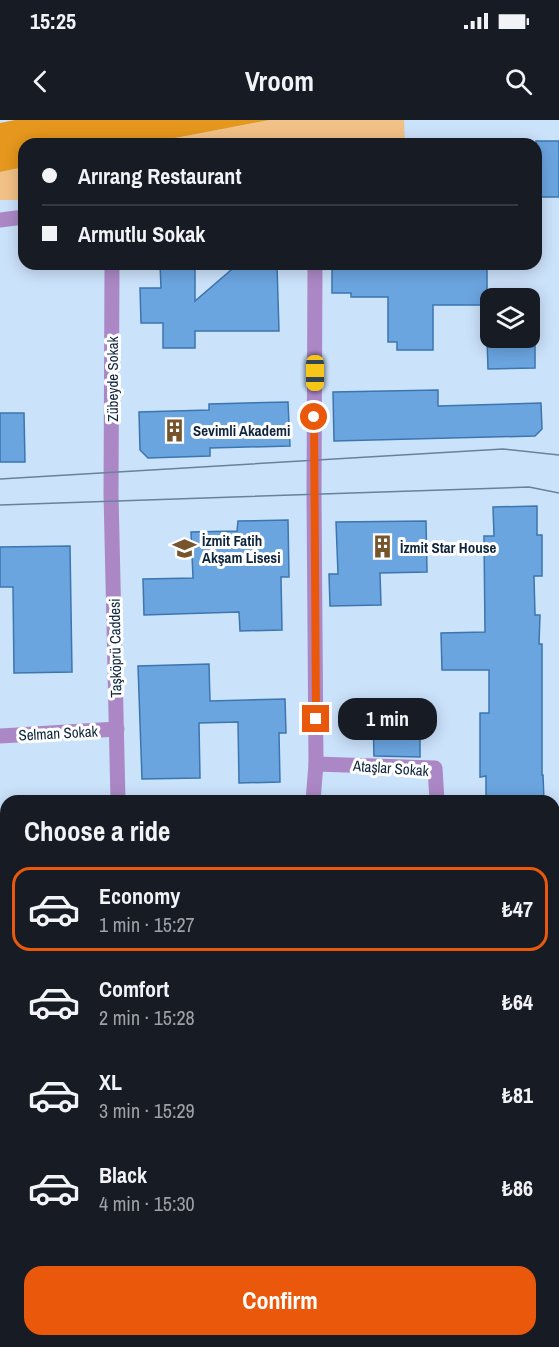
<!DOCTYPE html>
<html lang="en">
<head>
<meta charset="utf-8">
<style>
  :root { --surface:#171b24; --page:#242831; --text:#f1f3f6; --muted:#9ea1a6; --line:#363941; --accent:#ea580c }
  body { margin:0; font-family:"Archivo Narrow",sans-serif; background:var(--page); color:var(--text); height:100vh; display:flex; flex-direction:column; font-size:22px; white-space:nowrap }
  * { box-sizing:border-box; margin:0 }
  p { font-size:20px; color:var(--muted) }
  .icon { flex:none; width:33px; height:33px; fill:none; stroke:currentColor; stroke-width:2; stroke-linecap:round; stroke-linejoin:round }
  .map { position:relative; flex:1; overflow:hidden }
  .sheet { position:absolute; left:0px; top:675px; width:560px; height:552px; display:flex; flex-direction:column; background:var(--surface); border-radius:18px 18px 0 0; box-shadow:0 3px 15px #0003 }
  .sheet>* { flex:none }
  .hud { position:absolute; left:18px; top:18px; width:524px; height:132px; border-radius:18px; box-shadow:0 3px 15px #0003; display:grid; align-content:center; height:132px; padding:0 24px; background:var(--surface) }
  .buttons { position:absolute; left:480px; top:168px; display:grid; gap:12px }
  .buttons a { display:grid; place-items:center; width:60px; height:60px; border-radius:12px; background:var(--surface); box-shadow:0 3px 15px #0003; font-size:30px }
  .end { position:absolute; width:27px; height:27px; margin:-14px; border:8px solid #ea580c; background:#fff; box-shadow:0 0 0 3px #fff }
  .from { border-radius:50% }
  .bubble { position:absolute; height:42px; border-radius:18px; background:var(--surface); box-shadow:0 3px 15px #0003; font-size:20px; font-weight:800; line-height:42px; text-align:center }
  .car { position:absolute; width:18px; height:36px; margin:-18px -9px; border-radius:8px; box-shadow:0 0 4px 2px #0007; background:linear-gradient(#f5c518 24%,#345 0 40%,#f5c518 0 76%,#345 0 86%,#f5c518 0) }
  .hud b { display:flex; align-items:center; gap:21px; height:57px; font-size:22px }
  .hud b+b { border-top:2px solid var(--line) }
  .hud i { width:15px; height:15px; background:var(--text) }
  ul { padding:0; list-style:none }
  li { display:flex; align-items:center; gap:18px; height:84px; margin:0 12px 9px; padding:0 12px; border:3px solid transparent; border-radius:18px }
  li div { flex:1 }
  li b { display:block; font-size:22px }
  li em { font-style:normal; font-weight:800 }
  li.selected { border-color:var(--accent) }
  li>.icon { width:54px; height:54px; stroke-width:1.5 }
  h2 { padding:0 24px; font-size:27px; line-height:72px }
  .primary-button { display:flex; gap:12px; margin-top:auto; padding:12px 24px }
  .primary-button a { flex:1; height:69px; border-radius:18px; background:var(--accent); color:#fff; font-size:24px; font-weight:800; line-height:69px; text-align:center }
  .status { display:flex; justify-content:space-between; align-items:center; height:42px; padding:0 30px; background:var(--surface); direction:ltr }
  .status svg { height:16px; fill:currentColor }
  header { display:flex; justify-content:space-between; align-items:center; height:78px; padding:0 24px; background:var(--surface); font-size:27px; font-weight:800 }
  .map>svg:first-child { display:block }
  .green { fill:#f2c187 }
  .forest { fill:#e6971d }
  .building { fill:#6ba5e0; stroke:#3d75ae; stroke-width:1.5 }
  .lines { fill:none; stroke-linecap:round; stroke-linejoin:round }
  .street { stroke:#ab88c5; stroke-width:15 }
  .secondary { stroke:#915bb5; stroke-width:15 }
  .tram { stroke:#6a819a; stroke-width:1.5 }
  .route { stroke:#ea580c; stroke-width:8 }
  .labels { text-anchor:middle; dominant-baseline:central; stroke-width:6; stroke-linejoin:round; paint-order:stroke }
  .street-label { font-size:15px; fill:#0e253d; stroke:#fff }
  .poi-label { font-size:15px; font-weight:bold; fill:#0e253d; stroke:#fff; text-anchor:start }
</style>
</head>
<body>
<div class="status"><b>15:25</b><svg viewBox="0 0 49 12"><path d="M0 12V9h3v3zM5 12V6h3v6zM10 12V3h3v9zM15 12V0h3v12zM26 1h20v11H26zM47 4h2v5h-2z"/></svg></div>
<header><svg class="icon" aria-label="back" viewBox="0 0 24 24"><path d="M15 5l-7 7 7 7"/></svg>Vroom<svg class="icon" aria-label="search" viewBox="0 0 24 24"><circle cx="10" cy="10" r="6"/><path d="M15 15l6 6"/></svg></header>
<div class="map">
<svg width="559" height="1227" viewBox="0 0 559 1227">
  <rect width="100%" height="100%" fill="#cbe2fb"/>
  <!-- green -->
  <g class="green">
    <polygon points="269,0 404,0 405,24 144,24"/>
    <polygon points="24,47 24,80 0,80 0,52"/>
    <polygon points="14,1221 86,1221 74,1227 14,1227"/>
    <polygon points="168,1221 399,1221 401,1227 168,1227"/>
  </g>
  <!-- forest -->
  <polygon class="forest" points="15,0 269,0 144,24 24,24 24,47 0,52 0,3"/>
  <!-- building -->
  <g class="building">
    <rect x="536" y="21" width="23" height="56"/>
    <polygon points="160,144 195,144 195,181 238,144 277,145 279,211 195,211 195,228 163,228 163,203 141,203 140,168 161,168"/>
    <polygon points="332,144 471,144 471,149 487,149 487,185 433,185 433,230 397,230 397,222 388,222 388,177 351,177 351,173 332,173"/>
    <polygon points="487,218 535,218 535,248 488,249"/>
    <polygon points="438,270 438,286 541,283 542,309 535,316 334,321 333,272"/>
    <polygon points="288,282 290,326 210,328 210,336 148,338 140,330 139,292 209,290 209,284"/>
    <polygon points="0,293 24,293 25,342 0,342"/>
    <polygon points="537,386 537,415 542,415 542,456 534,456 535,495 540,495 539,524 542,524 542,655 543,655 544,681 486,681 486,656 480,657 480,593 489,593 489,550 442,550 441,513 485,512 484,416 494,416 493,387"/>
    <polygon points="288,400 289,457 281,457 282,510 240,511 239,492 144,495 143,459 193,458 191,412 237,411 238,401"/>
    <polygon points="426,401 427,452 380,453 381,485 330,486 329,454 338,454 336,402"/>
    <polygon points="70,426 72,552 14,553 13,467 0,467 0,427"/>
    <polygon points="209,544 210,581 285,579 286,613 279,613 280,662 239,663 238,602 199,603 200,658 142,659 138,546"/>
    <polygon points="373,599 420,599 420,637 374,636"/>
  </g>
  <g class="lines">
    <!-- street -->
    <g class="street">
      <polyline points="0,100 24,97"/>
      <polyline points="112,144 111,374 118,681"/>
      <polyline points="0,616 117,609"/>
      <polyline points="316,644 435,648 437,681"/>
      <polyline points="313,681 316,644 314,374 315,144"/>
      <polyline points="0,782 6,782"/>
      <polyline points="554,1028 559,881"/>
      <polyline points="412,1221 415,1227"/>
    </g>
    <!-- secondary -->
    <g class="secondary">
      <polyline points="554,1028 559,1028"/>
      <polyline points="0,1125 6,1123"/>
    </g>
    <!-- tram -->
    <g class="tram">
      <polyline points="0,359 503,329 559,335"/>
      <polyline points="0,385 529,367 559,373"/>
    </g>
  </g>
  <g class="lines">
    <!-- route -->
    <polyline class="route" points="314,297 316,599"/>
  </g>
  <!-- icons -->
  <defs>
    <symbol id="building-bare" viewBox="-9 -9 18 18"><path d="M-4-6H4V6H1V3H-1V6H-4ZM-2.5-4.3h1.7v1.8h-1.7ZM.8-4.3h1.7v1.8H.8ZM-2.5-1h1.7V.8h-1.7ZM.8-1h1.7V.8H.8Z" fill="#76552c" stroke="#fff" stroke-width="2.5" paint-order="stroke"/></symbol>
    <symbol id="school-bare" viewBox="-9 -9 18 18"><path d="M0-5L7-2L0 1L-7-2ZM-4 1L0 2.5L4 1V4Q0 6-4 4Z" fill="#76552c" stroke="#fff" stroke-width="2.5" paint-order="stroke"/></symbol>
  </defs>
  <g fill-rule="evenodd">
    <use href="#building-bare" x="158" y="294" width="33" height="33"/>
    <use href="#building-bare" x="366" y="410" width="33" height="33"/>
    <use href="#school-bare" x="168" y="412" width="33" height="33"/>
  </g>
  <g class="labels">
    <!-- street labels -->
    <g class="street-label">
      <text transform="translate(112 259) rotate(-90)">Zübeyde Sokak</text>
      <text transform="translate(115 528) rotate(-91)">Taşköprü Caddesi</text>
      <text transform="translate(58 613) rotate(-3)">Selman Sokak</text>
      <text transform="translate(391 648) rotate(4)">Ataşlar Sokak</text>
    </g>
    <!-- poi labels -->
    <g class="poi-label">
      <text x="193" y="310">Sevimli Akademi</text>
      <text x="202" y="420">İzmit Fatih<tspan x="202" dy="17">Akşam Lisesi</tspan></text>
      <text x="400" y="427">İzmit Star House</text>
    </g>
  </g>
</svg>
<div class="buttons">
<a><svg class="icon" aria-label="layers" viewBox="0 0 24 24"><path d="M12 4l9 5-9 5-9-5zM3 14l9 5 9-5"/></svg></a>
</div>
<i class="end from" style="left:314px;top:297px"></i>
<i class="end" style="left:316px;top:599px"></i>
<div class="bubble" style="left:338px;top:578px;width:99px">1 min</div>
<i class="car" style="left:315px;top:253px;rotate:180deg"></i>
<div class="hud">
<b><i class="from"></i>Arırang Restaurant</b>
<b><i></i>Armutlu Sokak</b>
</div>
<section class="sheet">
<h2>Choose a ride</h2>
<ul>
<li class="selected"><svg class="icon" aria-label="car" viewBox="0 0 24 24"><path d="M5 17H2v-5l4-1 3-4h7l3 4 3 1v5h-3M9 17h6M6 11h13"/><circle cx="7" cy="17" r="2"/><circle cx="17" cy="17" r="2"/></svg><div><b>Economy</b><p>1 min · 15:27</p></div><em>₺47</em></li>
<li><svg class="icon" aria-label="car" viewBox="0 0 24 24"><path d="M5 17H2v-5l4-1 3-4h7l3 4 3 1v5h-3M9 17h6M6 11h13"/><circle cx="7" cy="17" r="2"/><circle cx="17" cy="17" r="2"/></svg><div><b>Comfort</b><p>2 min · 15:28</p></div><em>₺64</em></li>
<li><svg class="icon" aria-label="car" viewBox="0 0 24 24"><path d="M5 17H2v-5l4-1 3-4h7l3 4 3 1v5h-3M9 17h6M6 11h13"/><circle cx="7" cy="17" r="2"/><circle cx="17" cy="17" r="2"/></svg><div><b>XL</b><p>3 min · 15:29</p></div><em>₺81</em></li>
<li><svg class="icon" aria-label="car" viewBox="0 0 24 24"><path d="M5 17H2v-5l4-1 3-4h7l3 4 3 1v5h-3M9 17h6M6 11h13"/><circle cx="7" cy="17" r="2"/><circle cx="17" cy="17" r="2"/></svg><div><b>Black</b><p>4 min · 15:30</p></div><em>₺86</em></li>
</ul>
<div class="primary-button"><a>Confirm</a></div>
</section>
</div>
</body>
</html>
